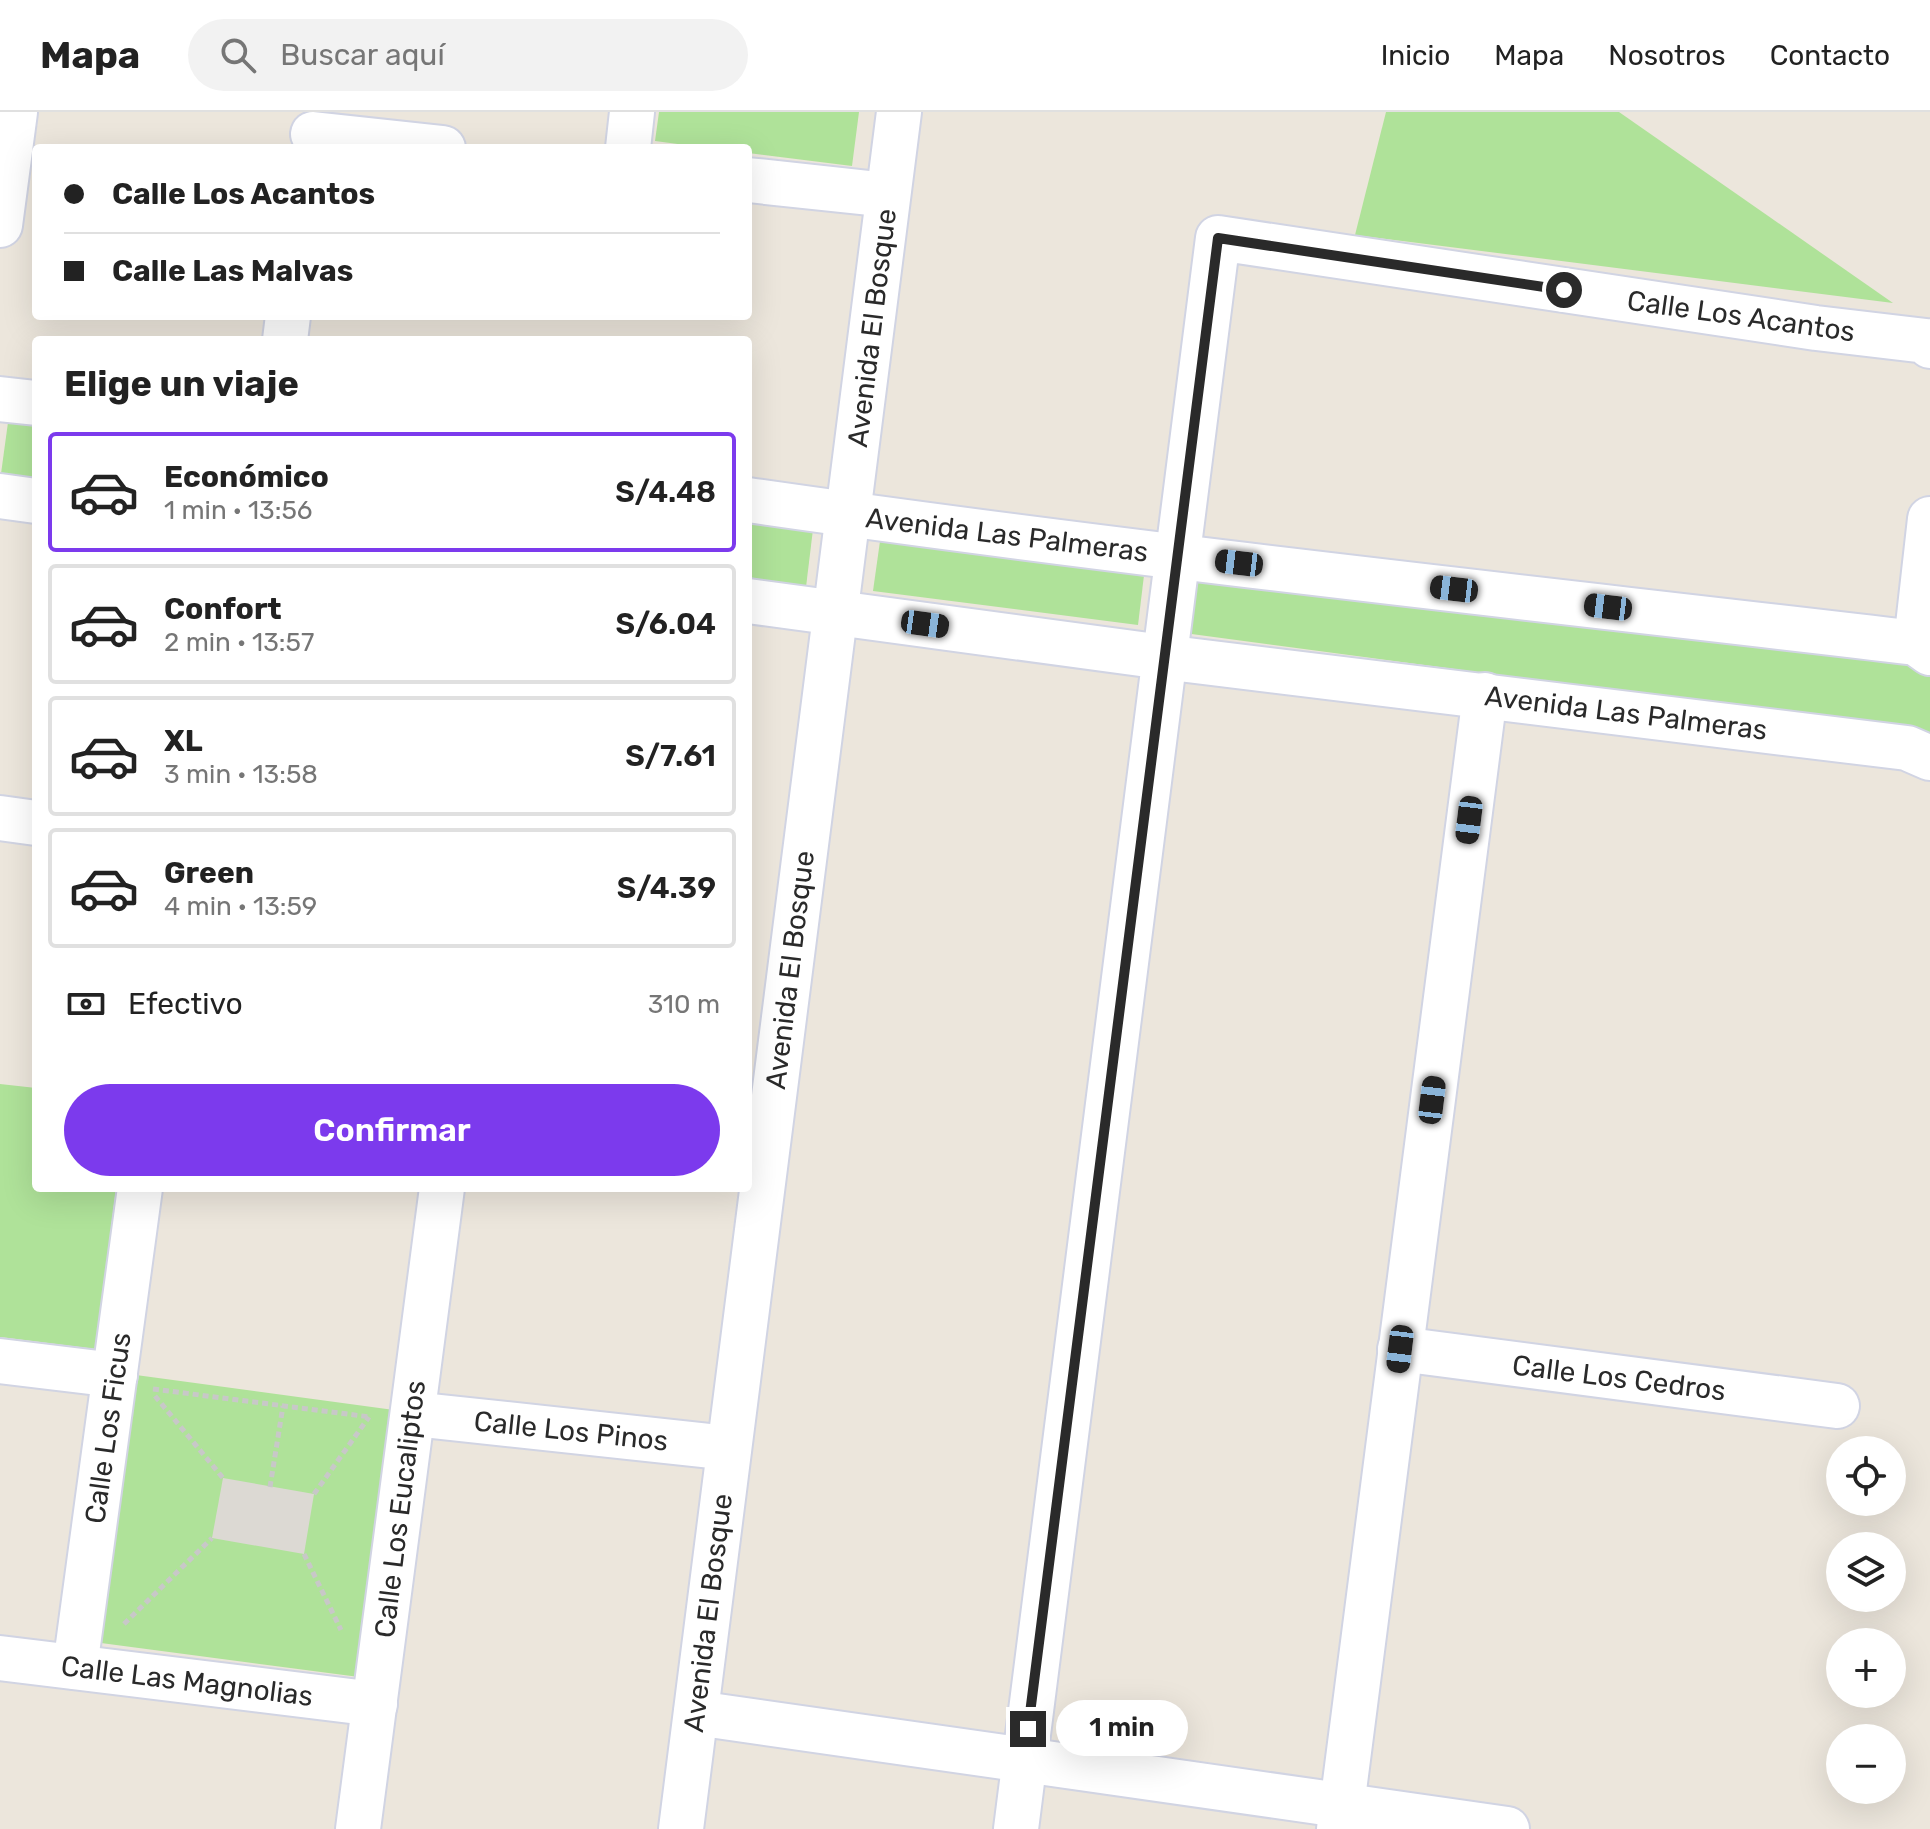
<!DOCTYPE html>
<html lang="es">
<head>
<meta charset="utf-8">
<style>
  :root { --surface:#fff; --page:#f2f2f2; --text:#222; --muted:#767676; --line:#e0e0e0; --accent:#7c3aed }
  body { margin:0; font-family:Rubik,sans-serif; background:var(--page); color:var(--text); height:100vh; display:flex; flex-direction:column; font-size:30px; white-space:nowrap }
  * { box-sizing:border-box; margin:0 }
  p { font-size:26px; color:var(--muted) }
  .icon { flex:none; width:44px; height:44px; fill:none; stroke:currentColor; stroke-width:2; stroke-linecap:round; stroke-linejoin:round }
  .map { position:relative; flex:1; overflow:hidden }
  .drawer { position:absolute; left:32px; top:224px; width:720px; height:856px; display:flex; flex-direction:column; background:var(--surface); border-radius:8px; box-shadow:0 8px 32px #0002 }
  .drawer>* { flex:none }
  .top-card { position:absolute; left:32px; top:32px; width:720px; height:176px; border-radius:8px; box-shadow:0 8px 32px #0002; display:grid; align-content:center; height:176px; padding:0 32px; background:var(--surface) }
  .tools { position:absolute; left:1826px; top:1324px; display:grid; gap:16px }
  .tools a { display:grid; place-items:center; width:80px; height:80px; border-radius:50%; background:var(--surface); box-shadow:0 8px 32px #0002; font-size:40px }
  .end { position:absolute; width:36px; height:36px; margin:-18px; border:10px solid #2a2a2a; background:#fff; box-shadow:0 0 0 4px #fff }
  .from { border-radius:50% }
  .bubble { position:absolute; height:56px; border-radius:28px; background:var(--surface); box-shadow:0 8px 32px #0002; font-size:26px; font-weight:600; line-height:56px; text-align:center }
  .car { position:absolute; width:24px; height:48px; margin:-24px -12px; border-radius:10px; box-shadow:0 0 6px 2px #0007; background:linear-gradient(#222 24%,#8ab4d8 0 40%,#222 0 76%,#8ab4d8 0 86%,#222 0) }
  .top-card b { display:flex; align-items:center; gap:28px; height:76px; font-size:30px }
  .top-card b+b { border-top:2px solid var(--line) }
  .top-card i { width:20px; height:20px; background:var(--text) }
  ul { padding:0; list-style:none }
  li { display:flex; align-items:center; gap:24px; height:120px; margin:0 16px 12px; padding:0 16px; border:4px solid var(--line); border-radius:8px }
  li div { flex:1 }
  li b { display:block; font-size:30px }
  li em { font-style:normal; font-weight:600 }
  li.current { border-color:var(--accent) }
  li>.icon { width:72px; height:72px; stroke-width:1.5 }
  h2 { padding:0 32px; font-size:36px; line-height:96px }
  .pay { display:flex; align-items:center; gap:20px; height:88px; padding:0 32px; font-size:30px }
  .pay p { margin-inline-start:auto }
  .button { display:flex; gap:16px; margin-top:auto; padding:16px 32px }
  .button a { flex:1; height:92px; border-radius:48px; background:var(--accent); color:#fff; font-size:32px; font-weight:600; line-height:92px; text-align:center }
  header { display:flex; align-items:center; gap:48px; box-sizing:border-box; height:112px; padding:0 40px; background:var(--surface); border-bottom:2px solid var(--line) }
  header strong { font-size:38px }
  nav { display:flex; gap:44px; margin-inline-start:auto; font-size:28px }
  .search { width:560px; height:72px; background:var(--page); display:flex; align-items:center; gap:20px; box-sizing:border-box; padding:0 28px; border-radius:44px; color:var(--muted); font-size:30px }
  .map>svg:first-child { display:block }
  .green { fill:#afe299 }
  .plaza { fill:#dcd9d3 }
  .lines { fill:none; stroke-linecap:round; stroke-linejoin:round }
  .minor-casing { stroke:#d1d4e3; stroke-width:48 }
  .path { stroke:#c8c8c8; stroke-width:5; stroke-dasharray:6 4; stroke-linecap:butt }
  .minor { stroke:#fff; stroke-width:44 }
  .route { stroke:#2a2a2a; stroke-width:10 }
  .labels { text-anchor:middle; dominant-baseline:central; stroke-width:6; stroke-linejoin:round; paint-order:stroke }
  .street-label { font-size:28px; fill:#2a2a2a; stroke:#fff }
</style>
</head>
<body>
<header>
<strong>Mapa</strong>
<div class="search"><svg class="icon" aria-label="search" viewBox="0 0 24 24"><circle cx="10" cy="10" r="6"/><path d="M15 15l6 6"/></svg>Buscar aquí</div>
<nav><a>Inicio</a><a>Mapa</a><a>Nosotros</a><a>Contacto</a></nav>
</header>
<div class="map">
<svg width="1930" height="1717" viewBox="0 0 1930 1717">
  <rect width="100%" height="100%" fill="#ece6dc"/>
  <!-- green -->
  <g class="green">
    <polygon points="659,0 859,0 852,54 748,41 748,36 708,36 655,29"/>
    <polygon points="1386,0 1619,0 1893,191 1355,123"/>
    <polygon points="9,303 36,307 36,374 0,369"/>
    <polygon points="748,400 814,409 806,475 748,467"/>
    <polygon points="881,422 1145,455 1138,513 873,479"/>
    <polygon points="1192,463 1918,549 1930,559 1930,620 1184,521"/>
    <polygon points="0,972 36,976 36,1076 116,1076 96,1237 0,1225"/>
    <polygon points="136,1263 394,1298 359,1565 101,1531"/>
  </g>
  <!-- plaza -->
  <polygon class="plaza" points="223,1366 314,1382 304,1442 212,1426"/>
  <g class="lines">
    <defs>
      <g id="minor">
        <polyline points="313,22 443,36"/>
        <polyline points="628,36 632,0"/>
        <polyline points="748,68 888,83"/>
        <polyline points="0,113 15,0"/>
        <polyline points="285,228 288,204"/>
        <polyline points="0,287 36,291"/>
        <polyline points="0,384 36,389"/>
        <path d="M748 388C1136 444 1526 485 1916 531L1930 541"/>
        <polyline points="748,489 1163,545 1907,636 1930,646"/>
        <polyline points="1916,531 1930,407"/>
        <polyline points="0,706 36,711"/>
        <polyline points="1400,1237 1837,1294"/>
        <polyline points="0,1249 115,1263"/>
        <polyline points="413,1302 729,1336"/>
        <polyline points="0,1546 375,1592"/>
        <polyline points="75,1555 140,1076"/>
        <polyline points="696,1601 1507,1717"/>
        <polyline points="358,1717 442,1076"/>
        <polyline points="681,1717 899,0"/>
        <polyline points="1016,1717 1218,126 1816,216 1926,229 1930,234"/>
        <polyline points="1339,1717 1485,583"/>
      </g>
    </defs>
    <!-- minor casing -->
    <use href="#minor" class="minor-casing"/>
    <!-- path -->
    <g class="path">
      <polyline points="153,1277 370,1305"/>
      <polyline points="155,1284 223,1366"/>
      <polyline points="270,1375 283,1294"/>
      <polyline points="314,1382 369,1305"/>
      <polyline points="304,1442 341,1518"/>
      <polyline points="124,1512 212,1426"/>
    </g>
    <!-- minor -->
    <use href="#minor" class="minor"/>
  </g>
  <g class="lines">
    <!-- route -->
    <polyline class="route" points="1028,1617 1218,126 1564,178"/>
  </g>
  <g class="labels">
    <!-- street labels -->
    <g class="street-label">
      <text transform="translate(1741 204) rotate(8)">Calle Los Acantos</text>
      <text transform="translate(872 216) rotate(-83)">Avenida El Bosque</text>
      <text transform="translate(1007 423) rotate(7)">Avenida Las Palmeras</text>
      <text transform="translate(1626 601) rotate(7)">Avenida Las Palmeras</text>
      <text transform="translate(790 858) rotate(-83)">Avenida El Bosque</text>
      <text transform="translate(1619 1266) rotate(7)">Calle Los Cedros</text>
      <text transform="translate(108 1316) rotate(-82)">Calle Los Ficus</text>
      <text transform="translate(571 1319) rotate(6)">Calle Los Pinos</text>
      <text transform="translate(400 1397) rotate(-83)">Calle Los Eucaliptos</text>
      <text transform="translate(708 1501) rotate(-83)">Avenida El Bosque</text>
      <text transform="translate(187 1569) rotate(7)">Calle Las Magnolias</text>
    </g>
  </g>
</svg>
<div class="tools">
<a><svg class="icon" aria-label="locate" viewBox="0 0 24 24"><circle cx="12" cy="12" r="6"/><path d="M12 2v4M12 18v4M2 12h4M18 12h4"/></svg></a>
<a><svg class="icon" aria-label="layers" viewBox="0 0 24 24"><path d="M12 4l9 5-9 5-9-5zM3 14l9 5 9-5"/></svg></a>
<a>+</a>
<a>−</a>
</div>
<i class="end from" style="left:1564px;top:178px"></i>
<i class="end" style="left:1028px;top:1617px"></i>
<div class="bubble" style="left:1056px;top:1588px;width:132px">1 min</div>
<i class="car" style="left:1239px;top:451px;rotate:277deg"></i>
<i class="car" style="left:1454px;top:477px;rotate:277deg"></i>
<i class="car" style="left:1608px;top:495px;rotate:277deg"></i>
<i class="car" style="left:925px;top:512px;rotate:98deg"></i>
<i class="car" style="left:1469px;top:708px;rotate:187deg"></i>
<i class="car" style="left:1432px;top:988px;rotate:7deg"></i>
<i class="car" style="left:1400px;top:1237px;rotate:187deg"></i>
<div class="top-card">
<b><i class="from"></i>Calle Los Acantos</b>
<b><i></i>Calle Las Malvas</b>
</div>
<section class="drawer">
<h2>Elige un viaje</h2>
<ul>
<li class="current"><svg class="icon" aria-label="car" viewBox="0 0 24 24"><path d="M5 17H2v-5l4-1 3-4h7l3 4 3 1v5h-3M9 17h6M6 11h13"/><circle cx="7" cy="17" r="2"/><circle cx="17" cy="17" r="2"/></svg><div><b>Económico</b><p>1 min · 13:56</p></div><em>S/4.48</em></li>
<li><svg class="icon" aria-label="car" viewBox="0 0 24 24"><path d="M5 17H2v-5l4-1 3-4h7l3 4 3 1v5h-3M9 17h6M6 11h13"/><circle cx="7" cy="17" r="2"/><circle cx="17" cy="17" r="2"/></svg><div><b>Confort</b><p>2 min · 13:57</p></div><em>S/6.04</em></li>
<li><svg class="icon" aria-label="car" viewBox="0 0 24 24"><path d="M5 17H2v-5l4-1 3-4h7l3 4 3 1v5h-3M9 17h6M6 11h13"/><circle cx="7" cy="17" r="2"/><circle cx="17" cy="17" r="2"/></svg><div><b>XL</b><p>3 min · 13:58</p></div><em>S/7.61</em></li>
<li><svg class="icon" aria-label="car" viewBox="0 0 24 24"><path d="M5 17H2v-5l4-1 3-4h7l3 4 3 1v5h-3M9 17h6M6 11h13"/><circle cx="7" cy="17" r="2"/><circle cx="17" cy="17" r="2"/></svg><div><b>Green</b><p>4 min · 13:59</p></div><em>S/4.39</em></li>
</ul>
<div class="pay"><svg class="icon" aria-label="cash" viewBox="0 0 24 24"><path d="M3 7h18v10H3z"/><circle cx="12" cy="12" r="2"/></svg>Efectivo<p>310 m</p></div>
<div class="button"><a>Confirmar</a></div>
</section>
</div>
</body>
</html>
